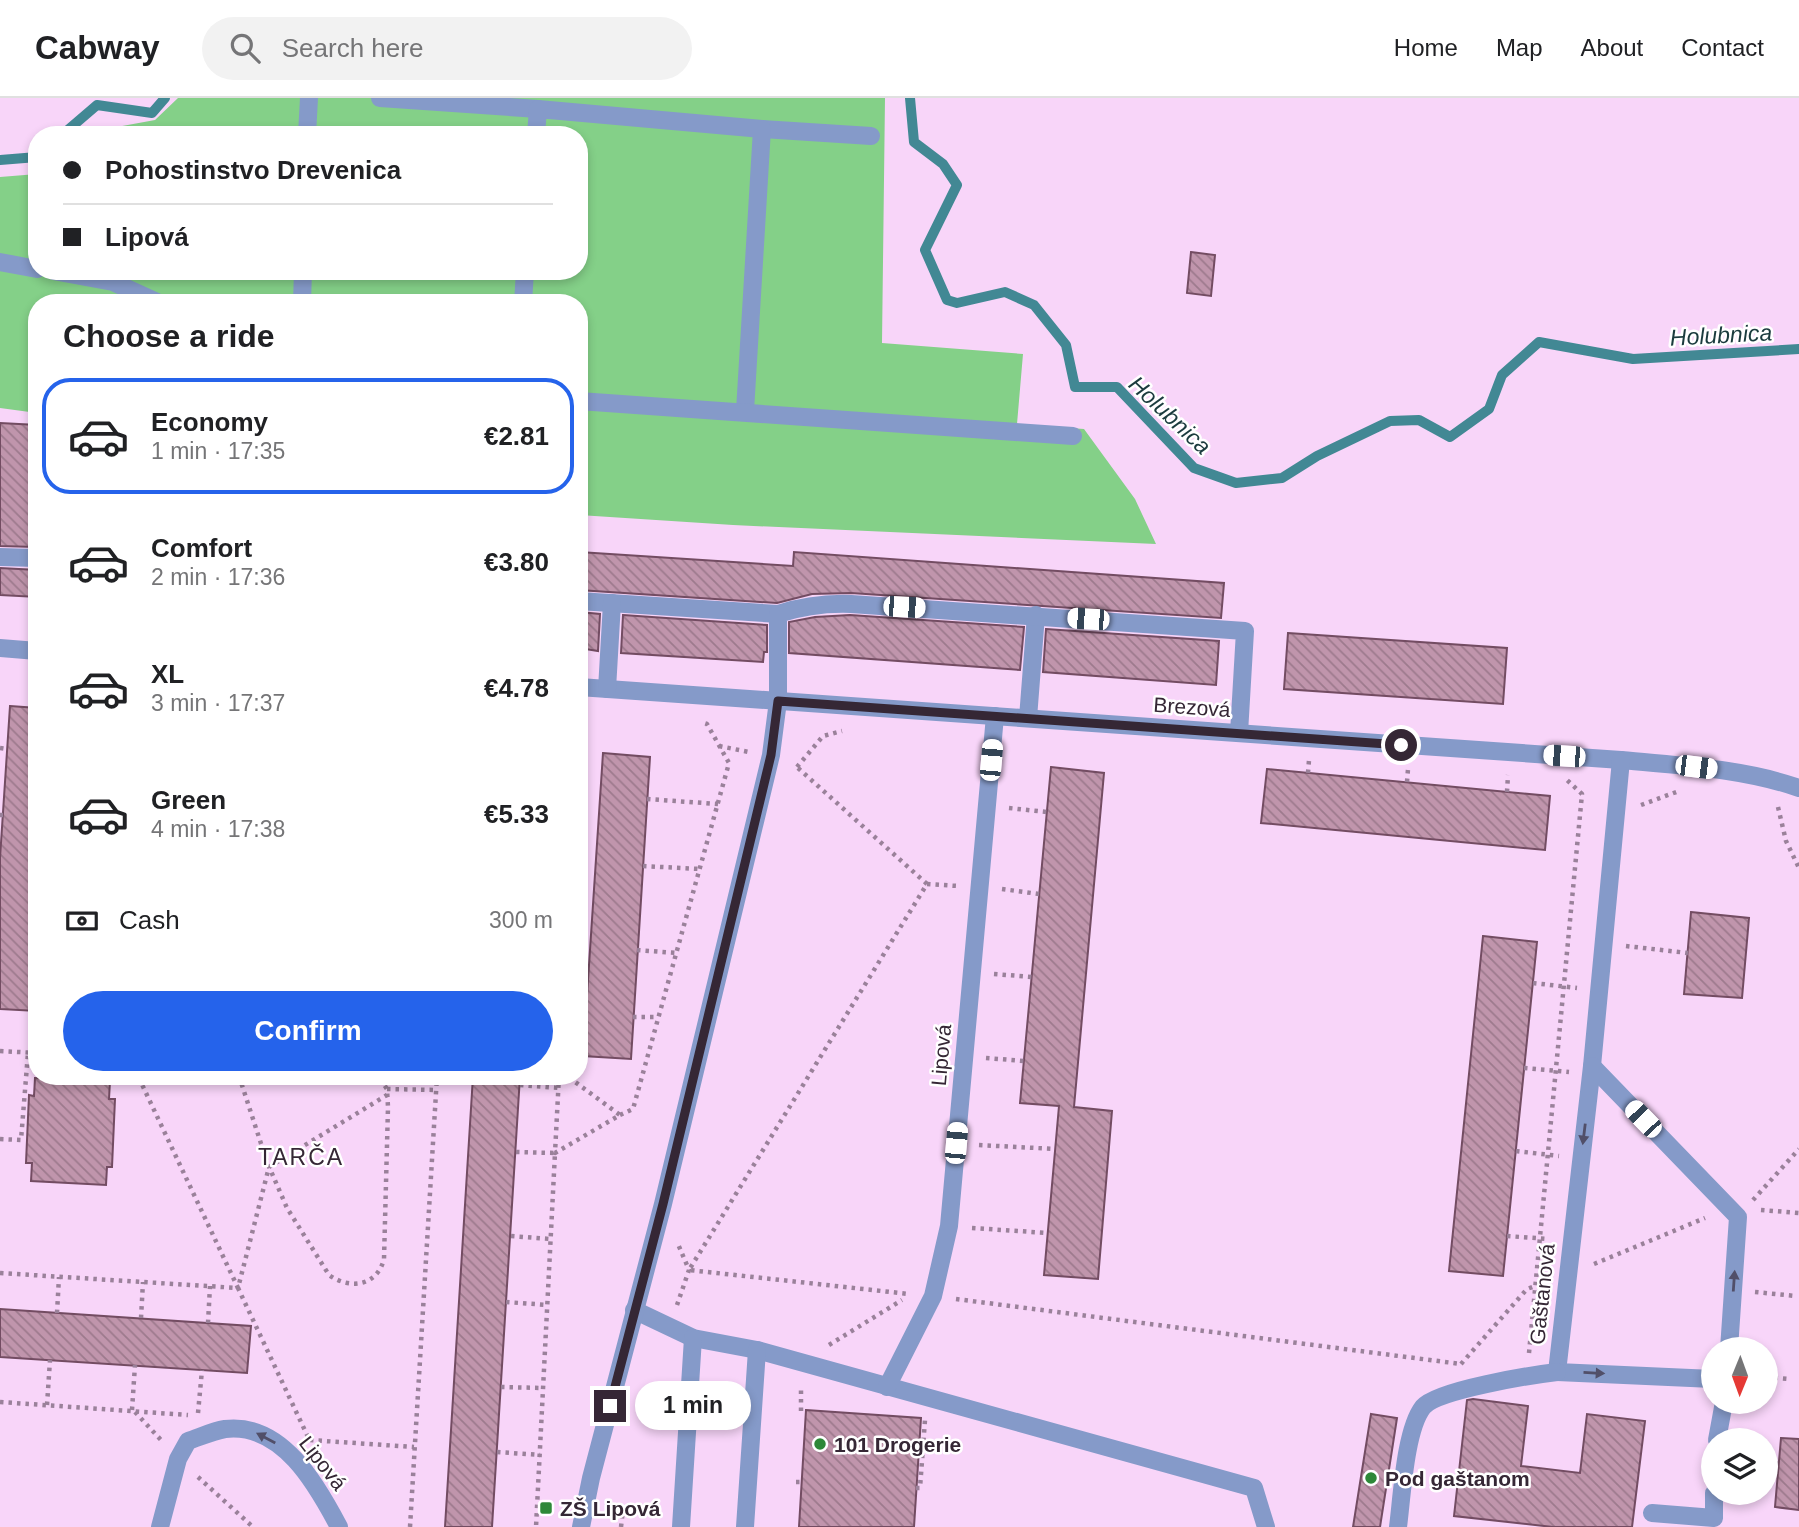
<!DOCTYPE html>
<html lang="en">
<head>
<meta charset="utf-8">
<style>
  :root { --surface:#fff; --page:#f2f2f2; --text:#202124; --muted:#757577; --line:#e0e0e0; --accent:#2563eb }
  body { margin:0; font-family:Helvetica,sans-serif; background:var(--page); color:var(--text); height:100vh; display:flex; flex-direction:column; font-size:26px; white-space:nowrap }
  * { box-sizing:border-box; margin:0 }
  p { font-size:23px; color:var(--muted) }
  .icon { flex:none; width:38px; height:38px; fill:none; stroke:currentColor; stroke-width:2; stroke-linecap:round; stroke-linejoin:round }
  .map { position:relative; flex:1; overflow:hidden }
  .side { position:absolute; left:28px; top:196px; width:560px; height:791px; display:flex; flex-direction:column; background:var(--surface); border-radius:28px; box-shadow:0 4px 10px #0003 }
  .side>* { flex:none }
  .banner { position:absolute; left:28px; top:28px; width:560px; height:154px; border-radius:28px; box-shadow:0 4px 10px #0003; display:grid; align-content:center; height:154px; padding:0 35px; background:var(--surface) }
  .needle { width:46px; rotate:181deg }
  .buttons { position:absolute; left:1701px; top:1239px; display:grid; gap:14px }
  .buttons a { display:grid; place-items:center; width:77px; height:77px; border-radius:50%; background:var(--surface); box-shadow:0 4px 10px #0003; font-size:35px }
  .end { position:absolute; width:32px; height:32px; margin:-16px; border:9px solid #352735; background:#fff; box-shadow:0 0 0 4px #fff }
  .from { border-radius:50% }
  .bubble { position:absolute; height:49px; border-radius:24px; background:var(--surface); box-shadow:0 4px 10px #0003; font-size:23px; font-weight:800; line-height:49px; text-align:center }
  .car { position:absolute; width:21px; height:42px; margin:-21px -10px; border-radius:9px; box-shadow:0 0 5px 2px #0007; background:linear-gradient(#fff 24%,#345 0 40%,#fff 0 76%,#345 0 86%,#fff 0) }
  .banner b { display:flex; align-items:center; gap:24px; height:66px; font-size:26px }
  .banner b+b { border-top:2px solid var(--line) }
  .banner i { width:18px; height:18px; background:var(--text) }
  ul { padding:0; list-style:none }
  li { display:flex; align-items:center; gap:21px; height:116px; margin:0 14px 10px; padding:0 21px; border:4px solid transparent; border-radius:28px }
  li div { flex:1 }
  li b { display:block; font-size:26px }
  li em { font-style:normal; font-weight:800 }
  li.current { border-color:var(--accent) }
  li>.icon { width:63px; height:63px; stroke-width:1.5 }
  h2 { padding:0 35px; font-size:32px; line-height:84px }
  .pay { display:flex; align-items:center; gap:18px; height:77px; padding:0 35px; font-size:26px }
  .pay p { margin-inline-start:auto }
  .primary-button { display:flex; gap:14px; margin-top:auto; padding:14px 35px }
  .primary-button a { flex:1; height:80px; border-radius:42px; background:var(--accent); color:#fff; font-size:28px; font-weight:800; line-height:80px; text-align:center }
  header { display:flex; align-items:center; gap:42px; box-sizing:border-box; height:98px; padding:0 35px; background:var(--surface); border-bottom:2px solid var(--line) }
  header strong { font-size:33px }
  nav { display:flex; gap:38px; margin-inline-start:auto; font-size:24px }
  .search { width:490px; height:63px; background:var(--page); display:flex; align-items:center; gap:18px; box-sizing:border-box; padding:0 24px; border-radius:38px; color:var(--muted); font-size:26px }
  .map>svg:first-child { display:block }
  .green { fill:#84d088 }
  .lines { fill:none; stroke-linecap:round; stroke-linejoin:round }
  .stream { stroke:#428894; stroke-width:10 }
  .building { fill:url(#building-back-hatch); stroke:#734c62; stroke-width:2 }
  .path { stroke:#9a819a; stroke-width:4.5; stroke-dasharray:3.5 5; stroke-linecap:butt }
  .minor { stroke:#859ac9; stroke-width:18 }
  .oneway { fill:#514f69 }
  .route { stroke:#352735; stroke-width:9 }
  .poi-dot { fill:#2d8838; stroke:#fff; stroke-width:2.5 }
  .labels { text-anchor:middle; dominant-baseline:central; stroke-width:5; stroke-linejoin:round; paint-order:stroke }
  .street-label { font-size:21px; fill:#352735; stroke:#fff }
  .poi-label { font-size:21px; font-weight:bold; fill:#352735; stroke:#fff; text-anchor:start }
  .water-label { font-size:23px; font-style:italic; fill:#1b3b3e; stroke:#fff }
  .neighbourhood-label { font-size:23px; letter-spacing:2px; fill:#352735; stroke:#fff }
</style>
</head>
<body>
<header>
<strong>Cabway</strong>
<div class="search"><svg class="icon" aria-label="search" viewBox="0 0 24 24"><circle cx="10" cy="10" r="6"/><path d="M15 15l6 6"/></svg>Search here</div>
<nav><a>Home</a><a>Map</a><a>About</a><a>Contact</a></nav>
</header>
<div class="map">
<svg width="1799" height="1429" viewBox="0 0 1799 1429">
  <defs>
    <pattern id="building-back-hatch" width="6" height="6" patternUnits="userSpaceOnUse" patternTransform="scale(1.75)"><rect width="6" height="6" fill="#c095ac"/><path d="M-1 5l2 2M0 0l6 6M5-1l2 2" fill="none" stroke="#9d7a8d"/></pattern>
  </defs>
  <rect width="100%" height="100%" fill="#f8d5f9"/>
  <!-- green -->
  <polygon class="green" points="178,0 885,0 882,245 1023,256 1017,326 1084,331 1135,401 1156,446 733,427 579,417 579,205 37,205 37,315 0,310 0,79 37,76 37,173 579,173 579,37 92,37 95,33 155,22"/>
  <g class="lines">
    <!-- stream -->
    <g class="stream">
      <polyline points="910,0 914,44 943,66 957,87 925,152 947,202 957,205 1005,194 1034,207 1066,247 1075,289 1117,289 1194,370 1236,385 1282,380 1317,358 1390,323 1419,322 1450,339 1489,311 1502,277 1539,244 1633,261 1799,251"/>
      <polyline points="62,37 97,7 152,15 165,0"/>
      <polyline points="0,62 37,59"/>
    </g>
  </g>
  <!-- building -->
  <g class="building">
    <polygon points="1191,154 1215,157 1211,198 1187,195"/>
    <polygon points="0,325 37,327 35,449 0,448"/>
    <polygon points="579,454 793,468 794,454 1224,485 1221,520 851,495 812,496 777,505 579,492"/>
    <polygon points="0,470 37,472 37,499 0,497"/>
    <polygon points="579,514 600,516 598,553 579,550"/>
    <polygon points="623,517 767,527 767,554 764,554 763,564 621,555"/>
    <polygon points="850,517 1024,529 1020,572 789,555 789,524 815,519"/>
    <polygon points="1046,531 1219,543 1216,587 1043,574"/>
    <polygon points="1288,535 1507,550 1503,606 1284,591"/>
    <polygon points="10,608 37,610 37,913 0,911 0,760"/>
    <polygon points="603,655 650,659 631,961 583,958"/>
    <polygon points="1051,669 1104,675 1074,1009 1112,1013 1098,1181 1044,1177 1059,1008 1020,1005"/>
    <polygon points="1267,671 1550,698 1545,752 1261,725"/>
    <polygon points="1691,814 1749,820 1742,900 1684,896"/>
    <polygon points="1483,838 1537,844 1503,1178 1449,1173"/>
    <polygon points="473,978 520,978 492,1429 445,1429"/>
    <polygon points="35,980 110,983 109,1001 115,1001 112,1069 107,1069 106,1087 31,1083 32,1065 26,1065 29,997 34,998"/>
    <polygon points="0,1211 251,1228 247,1275 0,1259"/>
    <polygon points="1473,1301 1528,1308 1521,1368 1580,1375 1587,1316 1645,1323 1632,1429 1553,1429 1454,1418 1467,1302"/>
    <polygon points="806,1312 921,1320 914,1429 799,1429"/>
    <polygon points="1371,1316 1397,1320 1380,1429 1353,1429"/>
    <polygon points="1781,1340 1799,1341 1799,1412 1775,1409"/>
  </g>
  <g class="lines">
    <!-- path -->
    <g class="path">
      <polyline points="719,648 749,654"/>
      <polyline points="0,650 7,651"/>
      <polyline points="797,669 823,638 842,633"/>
      <polyline points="798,670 927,786 689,1172 909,1196"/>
      <polyline points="1308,675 1309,662"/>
      <polyline points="1407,684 1408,671"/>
      <polyline points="1507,694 1508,677"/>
      <polyline points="647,701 718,706"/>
      <polyline points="1641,707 1679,693"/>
      <polyline points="1778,709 1786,743 1799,770"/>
      <polyline points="1009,710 1047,714"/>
      <polyline points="0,717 3,717"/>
      <polyline points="643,768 700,771"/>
      <polyline points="927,786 958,788"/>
      <polyline points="1002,791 1039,796"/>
      <polyline points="1626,848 1688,855"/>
      <polyline points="637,852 677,855"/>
      <polyline points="994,876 1032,879"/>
      <polyline points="1533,885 1577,890"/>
      <polyline points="633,919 658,919"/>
      <polyline points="0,953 37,955"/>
      <polyline points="986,960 1024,963"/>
      <polyline points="1524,970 1569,974"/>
      <path d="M239 978 267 1064 287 1110 329 1177C350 1192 377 1188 384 1161L388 1009 387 991 378 978"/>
      <polyline points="559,978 555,1055 620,1017 567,978"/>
      <polyline points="520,987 559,990"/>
      <polyline points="387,991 436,992"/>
      <polyline points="620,1017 633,1011 729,665 707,626 701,624"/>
      <polyline points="0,1041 21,1042 28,955"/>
      <polyline points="979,1047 1055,1051"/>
      <polyline points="1516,1053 1559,1058"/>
      <polyline points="516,1054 555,1055 536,1429"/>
      <polyline points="1753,1102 1799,1051"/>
      <polyline points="1761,1112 1799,1115"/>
      <polyline points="972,1130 1048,1135"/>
      <polyline points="511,1138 550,1141"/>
      <polyline points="1507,1138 1548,1141"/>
      <polyline points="1594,1166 1705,1120"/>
      <polyline points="0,1175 238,1190 138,978"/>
      <polyline points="1755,1194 1796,1198"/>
      <polyline points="956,1201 1461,1266"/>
      <polyline points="506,1204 547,1207"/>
      <polyline points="677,1207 689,1172 678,1146"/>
      <polyline points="57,1215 59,1179"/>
      <polyline points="141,1220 143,1184"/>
      <polyline points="208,1225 210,1188"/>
      <polyline points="829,1247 902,1202"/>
      <polyline points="1529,1255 1582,696 1567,682"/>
      <polyline points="1461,1266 1527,1191 1543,1185"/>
      <polyline points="1766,1279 1788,1281"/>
      <polyline points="501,1289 543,1290"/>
      <polyline points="0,1304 188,1317"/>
      <polyline points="47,1307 50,1262"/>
      <polyline points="132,1312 135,1267"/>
      <polyline points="801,1313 801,1289"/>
      <polyline points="135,1314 162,1343"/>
      <polyline points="198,1315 202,1272"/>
      <polyline points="308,1339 238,1190 269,1069 387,997"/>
      <polyline points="310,1342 414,1349"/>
      <polyline points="497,1354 540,1357"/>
      <polyline points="1766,1363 1779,1366"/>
      <polyline points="198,1379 253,1429"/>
      <polyline points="796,1384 802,1384"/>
      <polyline points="916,1390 920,1390 925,1322"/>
      <polyline points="410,1429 437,978"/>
      <polyline points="621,1429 623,1412"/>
    </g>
    <!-- minor -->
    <g class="minor">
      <polyline points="380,0 538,11"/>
      <polyline points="762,31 871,38"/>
      <polyline points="307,37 309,0"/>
      <polyline points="536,37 538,11 762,31 745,313"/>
      <polyline points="0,164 37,171"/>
      <polyline points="53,173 113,184 159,205"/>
      <polyline points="302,205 303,173"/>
      <polyline points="523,205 525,173"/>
      <polyline points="579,303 1073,338"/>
      <polyline points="0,459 37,460"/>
      <polyline points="579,503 778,516"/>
      <polyline points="0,550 37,553"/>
      <path d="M579 589 1621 662C1681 668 1742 670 1799 690"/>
      <polyline points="607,591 612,505"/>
      <polyline points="1028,620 1036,517"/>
      <polyline points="1621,662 1592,968 1557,1274 1713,1281"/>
      <polyline points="1592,968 1738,1119 1729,1251"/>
      <polyline points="634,1212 693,1240 757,1252 1254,1390 1266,1429"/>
      <polyline points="887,1289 933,1198 949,1128 995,618"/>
      <polyline points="1717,1342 1724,1304"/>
      <polyline points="1652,1415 1714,1420 1714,1395"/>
      <path d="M160 1429 178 1361 188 1343C200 1339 213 1333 225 1331 282 1324 317 1387 339 1429"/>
      <path d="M581 1429 591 1380 663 1106 771 657 778 603V516C803 508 824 505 851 506L1245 533 1239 635"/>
      <polyline points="681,1429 693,1240"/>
      <polyline points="745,1429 757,1252"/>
      <path d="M1398 1429C1402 1399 1405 1332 1423 1309 1437 1292 1532 1277 1557 1274"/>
    </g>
  </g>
  <!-- one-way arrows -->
  <defs><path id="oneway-solid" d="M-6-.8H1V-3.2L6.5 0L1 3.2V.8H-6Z" transform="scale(1.75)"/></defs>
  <g class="oneway">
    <use href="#oneway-solid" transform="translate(1584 1036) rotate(97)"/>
    <use href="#oneway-solid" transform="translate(1734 1183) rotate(-86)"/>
    <use href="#oneway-solid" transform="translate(1594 1275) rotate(3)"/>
    <use href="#oneway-solid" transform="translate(266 1340) rotate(-152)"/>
  </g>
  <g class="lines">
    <!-- route -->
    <polyline class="route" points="610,1308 663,1106 771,657 778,603 1401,647"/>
  </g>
  <!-- markers -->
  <g class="poi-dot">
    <circle cx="820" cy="1346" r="7"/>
    <circle cx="1371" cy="1380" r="7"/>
    <rect x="539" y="1403" width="14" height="14" rx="3.5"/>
  </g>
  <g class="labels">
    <!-- street labels -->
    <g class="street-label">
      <text transform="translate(1192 609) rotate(4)">Brezová</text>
      <text transform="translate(941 957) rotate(-85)">Lipová</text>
      <text transform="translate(1542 1196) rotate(-84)">Gaštanová</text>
      <text transform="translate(323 1365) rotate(52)">Lipová</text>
    </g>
    <!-- poi labels -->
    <g class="poi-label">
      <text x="834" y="1346">101 Drogerie</text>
      <text x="1385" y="1380">Pod gaštanom</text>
      <text x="560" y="1410">ZŠ Lipová</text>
    </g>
    <!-- water labels -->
    <g class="water-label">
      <text transform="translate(1721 237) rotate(-3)">Holubnica</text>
      <text transform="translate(1170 317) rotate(43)">Holubnica</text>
    </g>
    <!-- neighbourhood labels -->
    <g class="neighbourhood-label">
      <text x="301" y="1059">TARČA</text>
    </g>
  </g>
</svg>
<div class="buttons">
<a><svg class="needle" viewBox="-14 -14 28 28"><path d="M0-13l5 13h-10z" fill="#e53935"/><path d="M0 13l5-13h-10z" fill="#757577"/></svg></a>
<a><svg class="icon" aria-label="layers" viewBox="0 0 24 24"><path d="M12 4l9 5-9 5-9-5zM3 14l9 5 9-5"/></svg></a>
</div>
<i class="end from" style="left:1401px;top:647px"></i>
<i class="end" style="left:610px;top:1308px"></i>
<div class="bubble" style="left:635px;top:1283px;width:116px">1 min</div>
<i class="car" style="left:904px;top:509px;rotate:93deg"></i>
<i class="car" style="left:1088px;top:521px;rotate:274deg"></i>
<i class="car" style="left:1564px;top:658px;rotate:274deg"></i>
<i class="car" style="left:991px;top:662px;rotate:5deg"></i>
<i class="car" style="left:1696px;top:669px;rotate:97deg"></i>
<i class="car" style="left:1643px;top:1021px;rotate:316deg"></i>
<i class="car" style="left:956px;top:1045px;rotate:5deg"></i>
<div class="banner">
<b><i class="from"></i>Pohostinstvo Drevenica</b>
<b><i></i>Lipová</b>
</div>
<section class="side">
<h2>Choose a ride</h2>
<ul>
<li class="current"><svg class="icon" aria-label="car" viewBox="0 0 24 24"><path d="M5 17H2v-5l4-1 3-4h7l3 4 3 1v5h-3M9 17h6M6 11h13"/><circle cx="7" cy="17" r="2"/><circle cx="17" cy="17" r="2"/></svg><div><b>Economy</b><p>1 min · 17:35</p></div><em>€2.81</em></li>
<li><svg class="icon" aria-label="car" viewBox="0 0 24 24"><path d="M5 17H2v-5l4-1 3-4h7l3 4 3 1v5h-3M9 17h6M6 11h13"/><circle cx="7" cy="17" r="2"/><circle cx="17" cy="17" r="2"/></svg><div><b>Comfort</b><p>2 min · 17:36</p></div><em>€3.80</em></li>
<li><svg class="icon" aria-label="car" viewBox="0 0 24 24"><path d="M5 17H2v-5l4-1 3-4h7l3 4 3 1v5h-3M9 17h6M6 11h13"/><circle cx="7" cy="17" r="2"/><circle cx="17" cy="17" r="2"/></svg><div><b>XL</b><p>3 min · 17:37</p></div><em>€4.78</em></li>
<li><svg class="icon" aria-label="car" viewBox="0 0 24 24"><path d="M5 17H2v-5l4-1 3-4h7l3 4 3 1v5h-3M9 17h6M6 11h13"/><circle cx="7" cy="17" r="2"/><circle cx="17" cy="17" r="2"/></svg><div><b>Green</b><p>4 min · 17:38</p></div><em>€5.33</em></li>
</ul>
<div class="pay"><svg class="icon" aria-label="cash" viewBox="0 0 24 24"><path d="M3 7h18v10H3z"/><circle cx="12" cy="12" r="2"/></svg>Cash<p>300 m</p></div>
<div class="primary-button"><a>Confirm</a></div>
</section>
</div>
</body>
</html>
